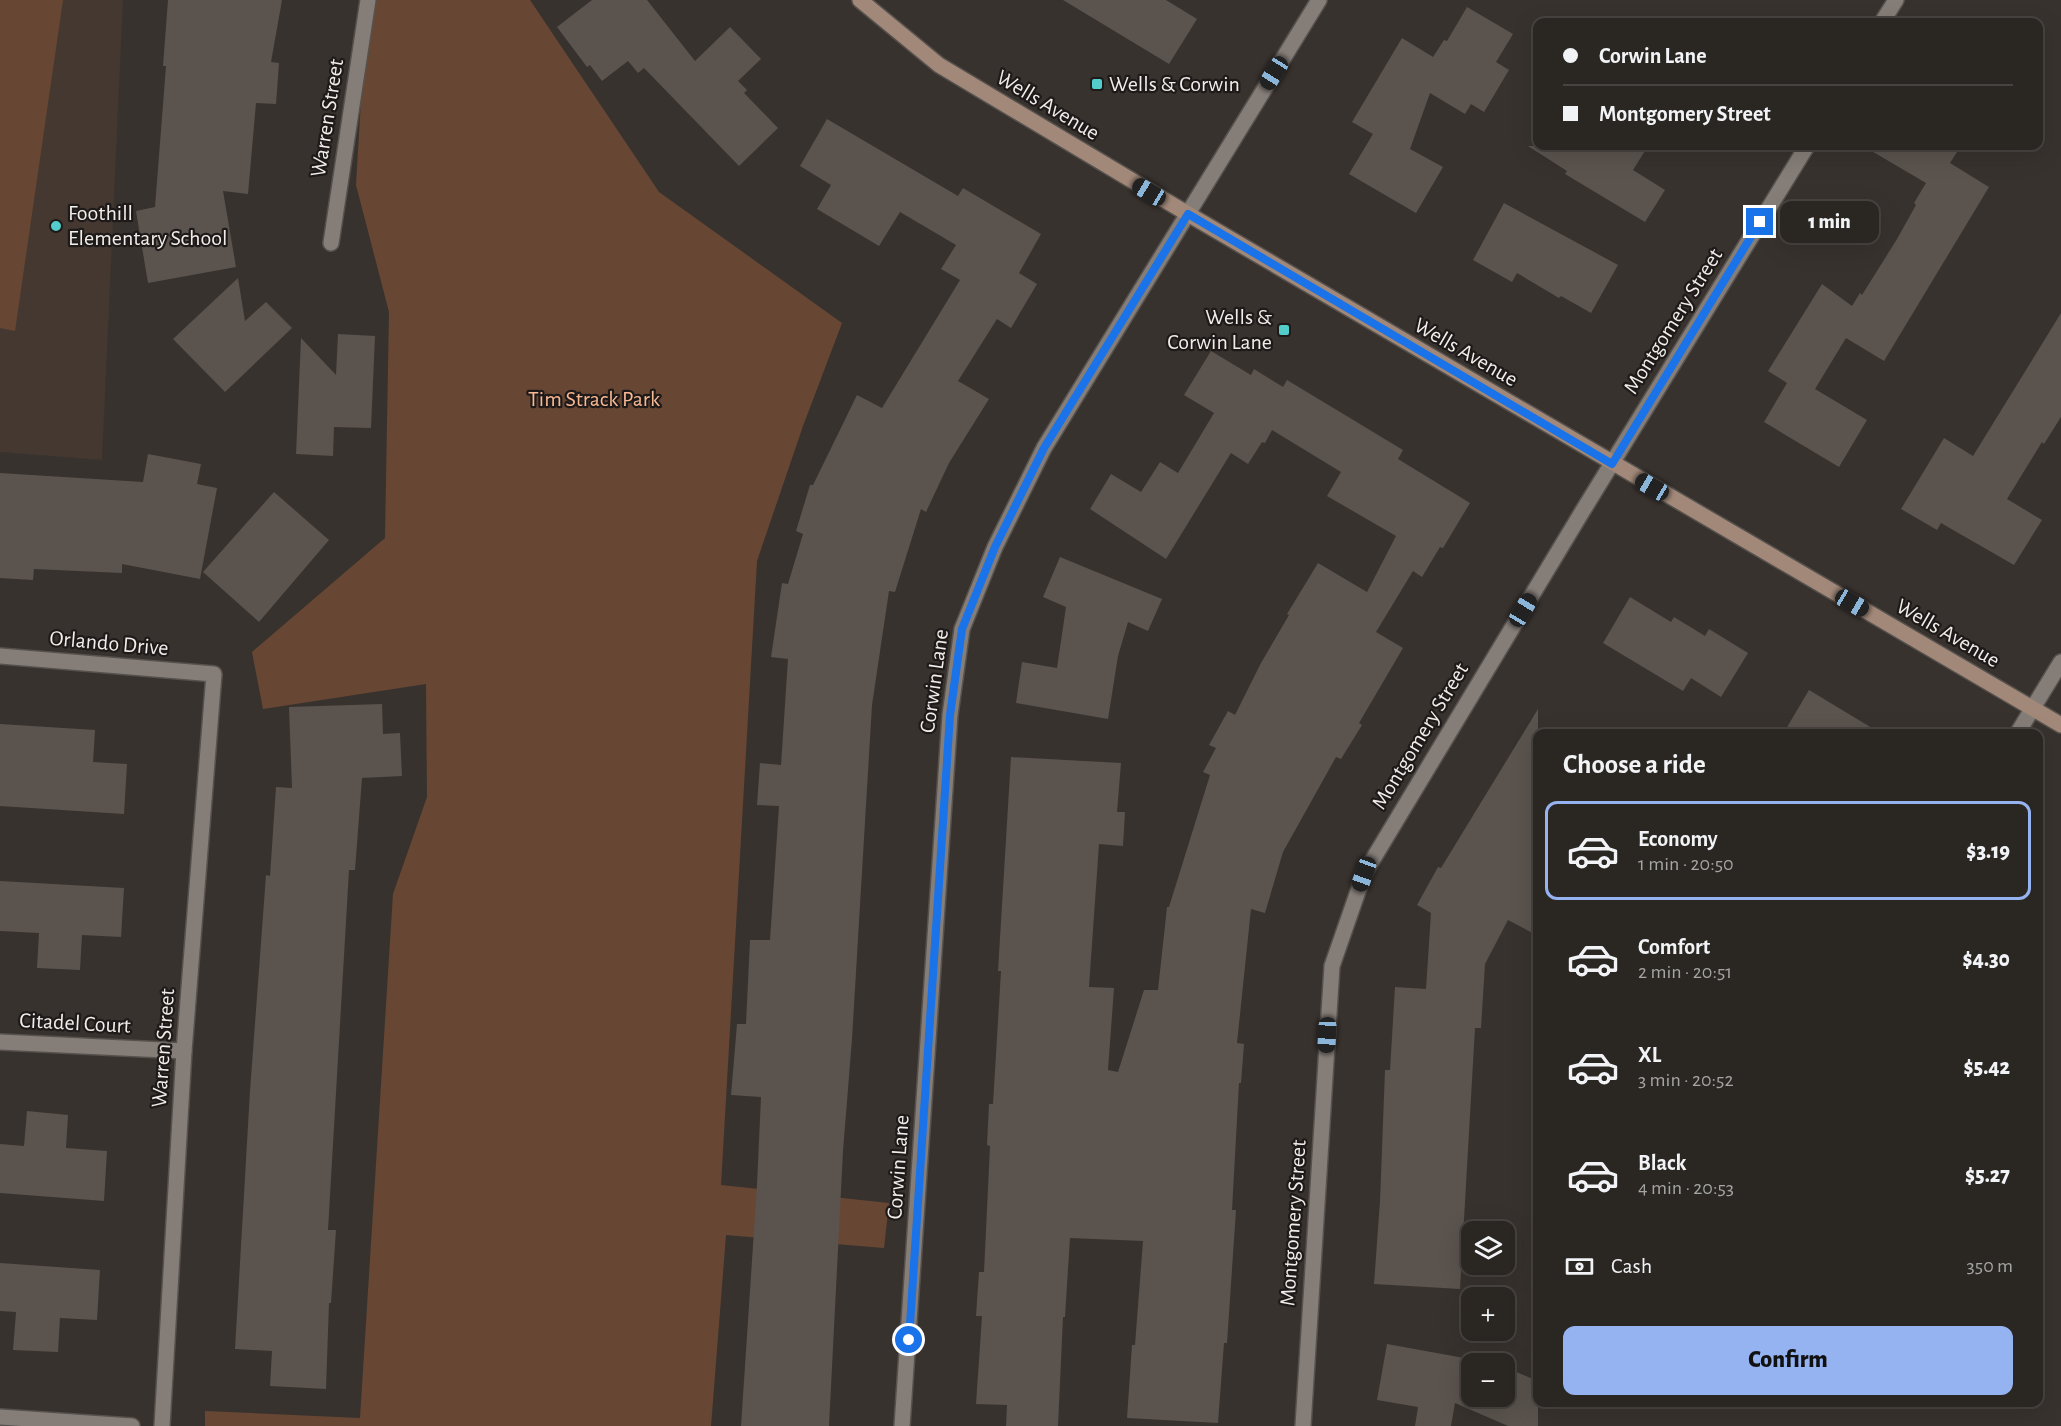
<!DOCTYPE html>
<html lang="en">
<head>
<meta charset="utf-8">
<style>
  :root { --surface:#2a2622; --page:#36322f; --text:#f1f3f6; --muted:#a5a5a5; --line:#464340; --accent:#95b2f1 }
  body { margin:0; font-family:"Alegreya Sans",sans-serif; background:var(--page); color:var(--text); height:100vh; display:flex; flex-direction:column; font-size:22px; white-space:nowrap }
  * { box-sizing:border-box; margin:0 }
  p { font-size:20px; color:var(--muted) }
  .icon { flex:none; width:33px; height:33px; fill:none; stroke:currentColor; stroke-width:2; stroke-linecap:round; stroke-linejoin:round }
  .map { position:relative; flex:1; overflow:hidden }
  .sheet { position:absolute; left:1533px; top:729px; width:510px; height:678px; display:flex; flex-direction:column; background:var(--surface); border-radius:12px; box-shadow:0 6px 24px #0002,0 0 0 2px var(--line) }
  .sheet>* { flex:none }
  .top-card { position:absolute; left:1533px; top:18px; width:510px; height:132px; border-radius:12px; box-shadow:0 6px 24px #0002,0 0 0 2px var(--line); display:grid; align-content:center; height:132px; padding:0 30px; background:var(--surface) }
  .fabs { position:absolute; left:1461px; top:1221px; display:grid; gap:12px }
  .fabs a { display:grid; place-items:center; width:54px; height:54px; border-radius:12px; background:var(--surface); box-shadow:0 6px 24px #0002,0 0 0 2px var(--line); font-size:30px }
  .end { position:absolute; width:27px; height:27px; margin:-14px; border:8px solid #1a73e8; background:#fff; box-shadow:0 0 0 3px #fff }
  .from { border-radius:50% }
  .bubble { position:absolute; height:42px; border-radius:12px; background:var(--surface); box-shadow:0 6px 24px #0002,0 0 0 2px var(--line); font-size:20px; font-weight:800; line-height:42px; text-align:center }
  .car { position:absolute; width:18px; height:36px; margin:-18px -9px; border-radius:8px; box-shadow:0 0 4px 2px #0007; background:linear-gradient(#222 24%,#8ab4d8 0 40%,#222 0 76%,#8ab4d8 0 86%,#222 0) }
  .top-card b { display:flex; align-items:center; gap:21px; height:57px; font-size:22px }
  .top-card b+b { border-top:2px solid var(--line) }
  .top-card i { width:15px; height:15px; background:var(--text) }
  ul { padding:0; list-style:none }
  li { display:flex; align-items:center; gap:18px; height:99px; margin:0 12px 9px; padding:0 18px; border:3px solid transparent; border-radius:12px }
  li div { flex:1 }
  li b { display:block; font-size:22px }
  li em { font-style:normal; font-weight:800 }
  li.on { border-color:var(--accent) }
  li>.icon { width:54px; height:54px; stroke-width:1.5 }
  h2 { padding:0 30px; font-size:27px; line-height:72px }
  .pay { display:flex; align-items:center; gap:15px; height:66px; padding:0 30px; font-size:22px }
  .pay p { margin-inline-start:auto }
  .action { display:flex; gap:12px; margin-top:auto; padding:12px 30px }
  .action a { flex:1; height:69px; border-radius:12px; background:var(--accent); color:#111; font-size:24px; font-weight:800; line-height:69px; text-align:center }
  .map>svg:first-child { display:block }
  .built { fill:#443830 }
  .green { fill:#674734 }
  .building { fill:#5a534e }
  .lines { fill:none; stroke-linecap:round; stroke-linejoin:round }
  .minor-casing { stroke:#56514d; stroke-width:18 }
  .secondary-casing { stroke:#56514d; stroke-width:18 }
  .minor { stroke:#857d78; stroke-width:15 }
  .secondary { stroke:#a18879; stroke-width:15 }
  .route { stroke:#1a73e8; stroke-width:8 }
  .poi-dot { fill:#52cdcc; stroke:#1d1a19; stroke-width:2 }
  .labels { text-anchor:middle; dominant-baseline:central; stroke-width:4.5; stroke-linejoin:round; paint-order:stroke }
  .poi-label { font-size:22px; fill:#f1edea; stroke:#1d1a19; text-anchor:start }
  .street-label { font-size:22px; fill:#f1edea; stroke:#1d1a19 }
  .park-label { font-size:22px; fill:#f8b892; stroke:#1d1a19 }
</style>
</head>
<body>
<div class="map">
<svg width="2061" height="1426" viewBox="0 0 2061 1426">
  <rect width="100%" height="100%" fill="#38322e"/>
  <!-- built -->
  <polygon class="built" points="0,0 123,0 102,460 0,452"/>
  <!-- green -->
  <g class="green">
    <polygon points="0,0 63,0 15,331 0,328"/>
    <polygon points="373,0 530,0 659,192 842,323 803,426 757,561 721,1185 889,1203 884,1248 726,1235 711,1426 205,1426 205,1411 360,1418 393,894 427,797 426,684 263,709 252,652 385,538 389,312 356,185 364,50"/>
  </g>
  <!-- building -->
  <g class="building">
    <polygon points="168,0 282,0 271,62 279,63 276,104 256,103 248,194 223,191 236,267 148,283 136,211 155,207 166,66 163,66"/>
    <polygon points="592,0 647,0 695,61 730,27 761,59 738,81 747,90 744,93 778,128 739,166 644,68 638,73 628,61 602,81 590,65 587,67 557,27"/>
    <polygon points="1063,0 1166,0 1197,19 1169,64"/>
    <polygon points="1467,7 1513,34 1496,62 1509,70 1484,112 1471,104 1465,114 1430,93 1410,149 1443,167 1416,213 1349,174 1373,134 1352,122 1402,38 1433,57 1444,40 1447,41"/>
    <polygon points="827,119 958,196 963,188 1041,234 1019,273 1037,284 1011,328 997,319 958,381 989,399 949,463 926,512 921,509 895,592 889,591 872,705 852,1039 843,1151 829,1426 741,1426 757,1185 761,1097 731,1095 737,1024 746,1024 750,940 770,940 779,806 757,805 760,763 781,765 788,659 771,657 782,583 788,584 803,534 796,531 810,485 813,485 857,395 882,408 960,280 941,269 956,245 900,212 879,246 817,209 831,185 800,166"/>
    <polygon points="1528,146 1648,146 1633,170 1665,190 1645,222 1565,174 1567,171"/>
    <polygon points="1863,146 1961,146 1950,163 1989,187 1884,361 1846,338 1815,389 1867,420 1839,467 1764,422 1787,383 1768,371 1822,284 1852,306 1860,293 1862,295 1897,239 1916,205 1914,203 1926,183"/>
    <polygon points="1504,203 1618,265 1591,313 1561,296 1559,298 1517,273 1512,282 1473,260"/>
    <polygon points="238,278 245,321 266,302 292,328 225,392 173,339"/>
    <polygon points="2061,313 2061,417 2044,444 2042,442 2007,499 2042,520 2014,565 1941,523 1937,530 1901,509 1944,438 1973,456"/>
    <polygon points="338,334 375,336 371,428 334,427 333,456 296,454 301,338 336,375"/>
    <polygon points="1211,351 1251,375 1254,369 1283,387 1287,380 1403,450 1398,459 1470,503 1443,548 1440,547 1422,577 1413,571 1376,632 1403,648 1359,723 1362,725 1341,759 1336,757 1283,852 1265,913 1251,909 1237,1043 1244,1044 1241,1083 1239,1083 1232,1210 1236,1210 1227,1343 1224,1343 1218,1423 1127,1418 1132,1345 1135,1345 1143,1241 1070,1238 1065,1317 1063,1317 1058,1426 1006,1426 1007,1405 976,1404 982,1316 976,1316 979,1272 984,1272 990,1146 987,1145 989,1104 993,1104 1001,971 998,971 1011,757 1121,763 1117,812 1125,812 1123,846 1099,844 1089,987 1114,988 1108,1070 1118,1072 1144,990 1158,990 1167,907 1169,907 1210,775 1203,772 1216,748 1209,745 1228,711 1235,715 1261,663 1289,615 1287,614 1318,563 1367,592 1396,536 1327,496 1341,472 1272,430 1265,443 1262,442 1248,464 1231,453 1166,559 1090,509 1111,474 1141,492 1160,462 1178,473 1214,413 1184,395"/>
    <polygon points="148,454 201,464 197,484 217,488 200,579 122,564 122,573 34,569 33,580 0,578 0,473 143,482"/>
    <polygon points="274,492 329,540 259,622 203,572"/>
    <polygon points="1060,557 1162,599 1148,631 1128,622 1118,656 1108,719 1016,703 1022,662 1057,668 1066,607 1043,597"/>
    <polygon points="1630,597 1671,622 1674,617 1705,636 1709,629 1748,653 1721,697 1691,678 1683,691 1603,643"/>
    <polygon points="1809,690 1882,734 1783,734"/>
    <polygon points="382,704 383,734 400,733 402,776 362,778 355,870 349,870 328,1230 336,1230 331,1303 329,1303 326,1389 270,1386 272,1351 235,1349 250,1091 266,875 270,876 276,787 292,788 289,707"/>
    <polygon points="1538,709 1538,936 1508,920 1485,964 1481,1028 1475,1028 1460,1289 1374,1284 1380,1201 1385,1070 1390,1070 1395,987 1426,989 1431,913 1417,905 1438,867 1441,868"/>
    <polygon points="0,724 95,730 93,762 127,764 124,814 0,806"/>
    <polygon points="0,881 124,888 121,937 82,935 80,970 37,968 39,933 0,931"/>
    <polygon points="27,1111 68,1115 66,1148 107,1151 104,1201 0,1193 0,1144 24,1146"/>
    <polygon points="0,1263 100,1270 97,1320 60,1318 58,1352 13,1350 16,1312 0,1311"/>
    <polygon points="1387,1344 1497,1364 1472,1364 1472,1396 1504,1396 1504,1367 1538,1381 1538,1426 1508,1426 1455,1403 1451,1426 1415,1426 1418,1407 1377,1400"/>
  </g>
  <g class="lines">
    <defs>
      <g id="minor">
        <polyline points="1882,22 1896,0"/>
        <polyline points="331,243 368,0"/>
        <polyline points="0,656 214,674 184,1051 162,1426"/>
        <polyline points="2017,734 2061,662"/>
        <polyline points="0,1042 184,1051"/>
        <polyline points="0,1417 132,1426"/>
        <polyline points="902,1426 950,715 962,629 995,547 1044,448 1319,0"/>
        <polyline points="1303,1426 1332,966 1364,874 1582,512 1807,146"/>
      </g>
      <polyline id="secondary" points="860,0 939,65 1188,214 2061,725"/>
    </defs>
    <!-- minor casing -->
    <use href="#minor" class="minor-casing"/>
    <!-- secondary casing -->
    <use href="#secondary" class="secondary-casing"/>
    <!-- minor -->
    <use href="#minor" class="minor"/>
    <!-- secondary -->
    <use href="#secondary" class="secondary"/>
  </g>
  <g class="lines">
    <!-- route -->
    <polyline class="route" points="909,1340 950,715 962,629 995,547 1044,448 1188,214 1612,464 1760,222"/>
  </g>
  <!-- markers -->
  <g class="poi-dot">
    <rect x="1091" y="78" width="12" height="12" rx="3"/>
    <circle cx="56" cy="226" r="6"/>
    <rect x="1278" y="324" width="12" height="12" rx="3"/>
  </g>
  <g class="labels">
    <!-- poi labels -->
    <g class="poi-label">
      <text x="1109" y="84">Wells &amp; Corwin</text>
      <text x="68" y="213">Foothill<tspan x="68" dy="25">Elementary School</tspan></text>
      <text x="1272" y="317" text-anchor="end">Wells &amp;<tspan x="1272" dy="25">Corwin Lane</tspan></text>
    </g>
    <!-- street labels -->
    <g class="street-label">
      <text transform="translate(1048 105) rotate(31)">Wells Avenue</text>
      <text transform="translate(327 118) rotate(-81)">Warren Street</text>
      <text transform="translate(1673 321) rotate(-58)">Montgomery Street</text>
      <text transform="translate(1466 352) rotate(30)">Wells Avenue</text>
      <text transform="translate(1948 633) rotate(30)">Wells Avenue</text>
      <text transform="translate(109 643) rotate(5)">Orlando Drive</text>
      <text transform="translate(934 681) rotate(-82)">Corwin Lane</text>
      <text transform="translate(1420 736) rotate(-59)">Montgomery Street</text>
      <text transform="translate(75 1023) rotate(3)">Citadel Court</text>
      <text transform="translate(163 1048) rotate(-86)">Warren Street</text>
      <text transform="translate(898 1167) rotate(-86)">Corwin Lane</text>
      <text transform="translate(1293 1223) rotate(-86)">Montgomery Street</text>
    </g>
    <!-- park labels -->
    <g class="park-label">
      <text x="594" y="399">Tim Strack Park</text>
    </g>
  </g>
</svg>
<div class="fabs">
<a><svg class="icon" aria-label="layers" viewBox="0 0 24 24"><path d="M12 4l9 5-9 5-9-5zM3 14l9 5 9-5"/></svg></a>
<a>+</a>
<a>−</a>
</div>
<i class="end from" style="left:909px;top:1340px"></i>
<i class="end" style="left:1760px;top:222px"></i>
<div class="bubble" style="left:1780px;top:201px;width:99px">1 min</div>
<i class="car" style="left:1274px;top:73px;rotate:212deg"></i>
<i class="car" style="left:1149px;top:192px;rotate:301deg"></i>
<i class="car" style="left:1652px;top:487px;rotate:300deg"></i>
<i class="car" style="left:1852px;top:603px;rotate:120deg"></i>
<i class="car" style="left:1523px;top:610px;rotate:31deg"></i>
<i class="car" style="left:1364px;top:874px;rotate:200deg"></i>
<i class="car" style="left:1327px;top:1035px;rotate:183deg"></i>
<div class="top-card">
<b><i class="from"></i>Corwin Lane</b>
<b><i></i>Montgomery Street</b>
</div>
<section class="sheet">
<h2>Choose a ride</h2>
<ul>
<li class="on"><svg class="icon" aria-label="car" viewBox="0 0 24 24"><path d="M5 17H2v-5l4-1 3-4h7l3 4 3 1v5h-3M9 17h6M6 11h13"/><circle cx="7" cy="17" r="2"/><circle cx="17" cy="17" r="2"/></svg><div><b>Economy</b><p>1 min · 20:50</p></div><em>$3.19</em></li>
<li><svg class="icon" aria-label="car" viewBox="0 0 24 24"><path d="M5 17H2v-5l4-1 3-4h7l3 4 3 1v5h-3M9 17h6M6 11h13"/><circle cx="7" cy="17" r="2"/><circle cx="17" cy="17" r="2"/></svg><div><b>Comfort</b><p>2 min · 20:51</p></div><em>$4.30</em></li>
<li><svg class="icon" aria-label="car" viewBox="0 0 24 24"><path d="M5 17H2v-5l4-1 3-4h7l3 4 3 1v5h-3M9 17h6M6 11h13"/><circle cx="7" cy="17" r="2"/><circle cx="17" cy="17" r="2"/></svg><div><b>XL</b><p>3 min · 20:52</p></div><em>$5.42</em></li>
<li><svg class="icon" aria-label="car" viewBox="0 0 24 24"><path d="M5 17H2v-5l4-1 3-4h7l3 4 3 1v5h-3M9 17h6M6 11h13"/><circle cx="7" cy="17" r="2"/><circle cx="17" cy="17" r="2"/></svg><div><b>Black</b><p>4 min · 20:53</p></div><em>$5.27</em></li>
</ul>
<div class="pay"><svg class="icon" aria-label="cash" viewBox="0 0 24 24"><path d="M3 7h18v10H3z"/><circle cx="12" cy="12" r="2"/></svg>Cash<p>350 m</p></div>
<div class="action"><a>Confirm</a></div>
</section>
</div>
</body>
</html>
